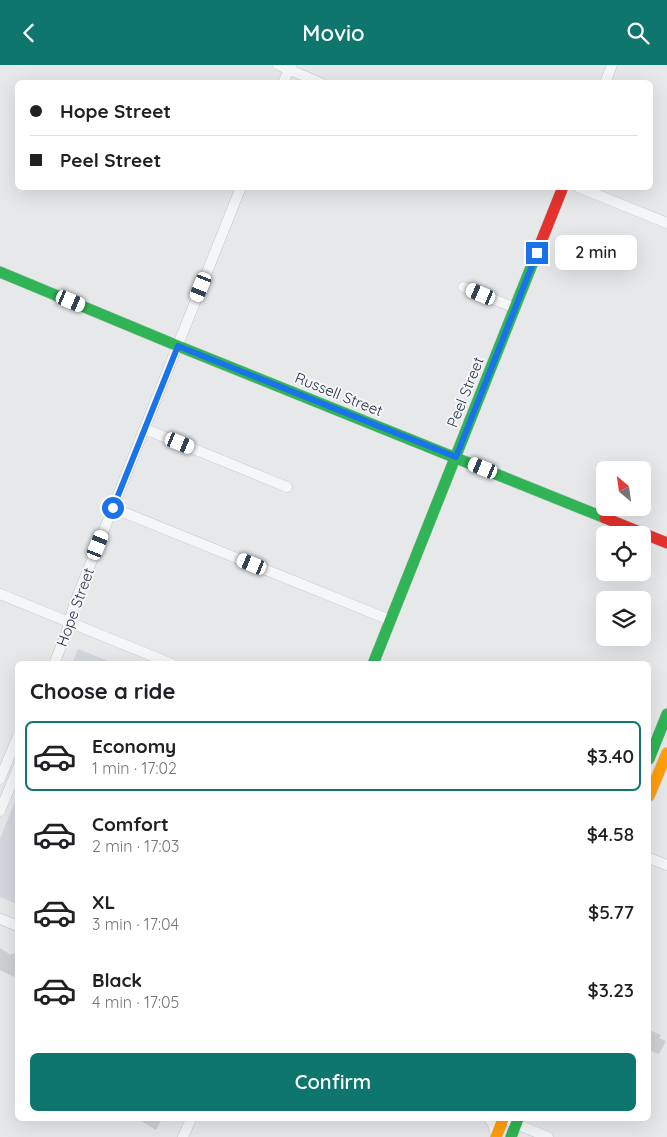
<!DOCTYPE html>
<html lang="en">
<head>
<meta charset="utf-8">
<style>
  :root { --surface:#fff; --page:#f6f6f6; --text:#202124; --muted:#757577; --line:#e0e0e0; --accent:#0f766e }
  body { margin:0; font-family:Quicksand,sans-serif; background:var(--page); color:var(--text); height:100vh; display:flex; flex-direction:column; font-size:19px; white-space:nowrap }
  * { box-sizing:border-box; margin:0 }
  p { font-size:16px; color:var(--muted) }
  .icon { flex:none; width:28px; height:28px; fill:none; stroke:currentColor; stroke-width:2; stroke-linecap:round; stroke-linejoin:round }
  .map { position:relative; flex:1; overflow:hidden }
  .details { position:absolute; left:15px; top:596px; width:636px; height:460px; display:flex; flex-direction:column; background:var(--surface); border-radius:8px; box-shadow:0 5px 20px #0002 }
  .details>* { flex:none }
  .hud { position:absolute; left:15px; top:15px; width:638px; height:110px; border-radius:8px; box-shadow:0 5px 20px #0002; display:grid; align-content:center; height:110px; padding:0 15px; background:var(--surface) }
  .needle { width:32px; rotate:331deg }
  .tools { position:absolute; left:596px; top:396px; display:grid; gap:10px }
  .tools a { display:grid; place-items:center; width:55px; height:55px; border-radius:8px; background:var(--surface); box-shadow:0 5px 20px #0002; font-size:25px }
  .end { position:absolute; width:22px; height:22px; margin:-11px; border:6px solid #1a73e8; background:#fff; box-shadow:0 0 0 2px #fff }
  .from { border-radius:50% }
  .bubble { position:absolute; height:35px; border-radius:8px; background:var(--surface); box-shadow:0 5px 20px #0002; font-size:16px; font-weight:600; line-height:35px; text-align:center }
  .car { position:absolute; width:15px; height:30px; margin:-15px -8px; border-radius:6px; box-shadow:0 0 4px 1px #0007; background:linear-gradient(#fff 24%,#345 0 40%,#fff 0 76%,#345 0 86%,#fff 0) }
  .hud b { display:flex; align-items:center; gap:18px; height:48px; font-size:19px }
  .hud b+b { border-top:1px solid var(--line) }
  .hud i { width:12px; height:12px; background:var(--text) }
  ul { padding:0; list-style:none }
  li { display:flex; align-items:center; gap:15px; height:70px; margin:0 10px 8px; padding:0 5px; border:2px solid transparent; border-radius:8px }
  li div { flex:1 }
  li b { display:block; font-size:19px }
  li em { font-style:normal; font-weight:600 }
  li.selected { border-color:var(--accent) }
  li>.icon { width:45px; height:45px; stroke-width:1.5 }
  h2 { padding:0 15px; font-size:22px; line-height:60px }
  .button { display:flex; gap:10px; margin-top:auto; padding:10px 15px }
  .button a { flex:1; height:58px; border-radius:8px; background:var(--accent); color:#fff; font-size:20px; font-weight:600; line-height:58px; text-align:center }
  header { display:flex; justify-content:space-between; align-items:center; height:65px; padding:0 15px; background:var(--accent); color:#fff; font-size:22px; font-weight:600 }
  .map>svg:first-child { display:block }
  .built { fill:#d4d7dd }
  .building { fill:#ced0d3 }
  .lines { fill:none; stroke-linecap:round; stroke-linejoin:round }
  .street-casing { stroke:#c4c6c8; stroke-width:11 }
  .fast-casing { stroke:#c4c6c8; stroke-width:12 }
  .slow-casing { stroke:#c4c6c8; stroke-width:12 }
  .jam-casing { stroke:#c4c6c8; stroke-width:12 }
  .street { stroke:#f5f6f7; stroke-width:10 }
  .fast { stroke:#30b455; stroke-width:11 }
  .slow { stroke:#ff9f0a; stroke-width:11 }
  .jam { stroke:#e5322d; stroke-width:11 }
  .route { stroke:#1a73e8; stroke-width:6 }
  .labels { text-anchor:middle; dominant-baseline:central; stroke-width:4; stroke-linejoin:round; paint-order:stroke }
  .street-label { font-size:15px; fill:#2a3446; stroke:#f4f6f9 }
</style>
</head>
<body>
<header><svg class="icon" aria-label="back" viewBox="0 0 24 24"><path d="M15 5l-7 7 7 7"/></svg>Movio<svg class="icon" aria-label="search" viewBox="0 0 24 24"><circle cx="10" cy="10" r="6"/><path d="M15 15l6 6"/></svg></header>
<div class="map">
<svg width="667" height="1072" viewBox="0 0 667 1072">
  <rect width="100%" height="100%" fill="#e6e8ea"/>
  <!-- built -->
  <g class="built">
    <polygon points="78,584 116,599 72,599"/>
    <polygon points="17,731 18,839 17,839 0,832 0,774"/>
  </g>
  <!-- building -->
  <g class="building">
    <polygon points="0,883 11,890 13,888 18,890 18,906 14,912 0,905"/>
    <polygon points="649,965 661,970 659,973 666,976 659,989 649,985"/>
    <polygon points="138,1054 162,1054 156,1065"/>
  </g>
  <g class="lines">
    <defs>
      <g id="street">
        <polyline points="278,0 321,18"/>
        <polyline points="283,18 291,0"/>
        <polyline points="605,18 612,0"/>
        <polyline points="578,122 667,158"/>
        <polyline points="463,222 515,243"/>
        <polyline points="145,364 287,422"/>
        <polyline points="113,443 390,555"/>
        <polyline points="0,529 172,599"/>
        <polyline points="54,599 66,569 74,540 241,122"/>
        <polyline points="0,714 18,671"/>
        <polyline points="0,746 18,703"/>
        <polyline points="649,793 667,800"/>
        <polyline points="0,854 18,861"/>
        <polyline points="489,1054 493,1059 496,1071"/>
        <polyline points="511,1057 548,1072"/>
        <polyline points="183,1072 191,1054"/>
      </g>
      <g id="fast">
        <polyline points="0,207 178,281 605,453"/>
        <polyline points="373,599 539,182"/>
        <polyline points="649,694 667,649"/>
        <polyline points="511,1072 518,1054"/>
      </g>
      <g id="slow">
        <polyline points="649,731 667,688"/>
        <polyline points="496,1072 503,1054"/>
      </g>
      <g id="jam">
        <polyline points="539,182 563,122"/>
        <polyline points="605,453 667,478"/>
      </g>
    </defs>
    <!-- street casing -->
    <use href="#street" class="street-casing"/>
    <!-- fast casing -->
    <use href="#fast" class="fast-casing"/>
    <!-- slow casing -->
    <use href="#slow" class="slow-casing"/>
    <!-- jam casing -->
    <use href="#jam" class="jam-casing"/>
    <!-- street -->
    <use href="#street" class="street"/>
    <!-- fast -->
    <use href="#fast" class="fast"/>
    <!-- slow -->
    <use href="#slow" class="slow"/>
    <!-- jam -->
    <use href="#jam" class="jam"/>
  </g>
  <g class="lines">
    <!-- route -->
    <polyline class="route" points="113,443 178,281 456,392 537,188"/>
  </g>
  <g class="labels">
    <!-- street labels -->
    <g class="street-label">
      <text transform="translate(465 327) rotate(-68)">Peel Street</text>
      <text transform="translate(339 329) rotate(22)">Russell Street</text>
      <text transform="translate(75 542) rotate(-70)">Hope Street</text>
    </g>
  </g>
</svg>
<div class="tools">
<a><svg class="needle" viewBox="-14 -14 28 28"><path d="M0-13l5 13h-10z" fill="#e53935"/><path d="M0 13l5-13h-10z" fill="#757577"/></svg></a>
<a><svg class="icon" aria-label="locate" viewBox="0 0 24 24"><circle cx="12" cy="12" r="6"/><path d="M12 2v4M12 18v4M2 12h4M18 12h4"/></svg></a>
<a><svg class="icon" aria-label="layers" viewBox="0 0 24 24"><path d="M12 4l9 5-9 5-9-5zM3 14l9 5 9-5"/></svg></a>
</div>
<i class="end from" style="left:113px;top:443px"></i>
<i class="end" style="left:537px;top:188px"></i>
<div class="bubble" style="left:555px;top:170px;width:82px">2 min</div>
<i class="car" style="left:201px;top:222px;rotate:202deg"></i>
<i class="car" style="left:481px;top:229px;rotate:293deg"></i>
<i class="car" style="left:71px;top:236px;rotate:113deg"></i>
<i class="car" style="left:180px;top:378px;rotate:112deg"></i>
<i class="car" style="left:483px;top:403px;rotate:292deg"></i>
<i class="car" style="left:98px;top:480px;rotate:22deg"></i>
<i class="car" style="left:252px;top:499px;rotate:292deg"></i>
<div class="hud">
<b><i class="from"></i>Hope Street</b>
<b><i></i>Peel Street</b>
</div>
<section class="details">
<h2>Choose a ride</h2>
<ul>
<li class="selected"><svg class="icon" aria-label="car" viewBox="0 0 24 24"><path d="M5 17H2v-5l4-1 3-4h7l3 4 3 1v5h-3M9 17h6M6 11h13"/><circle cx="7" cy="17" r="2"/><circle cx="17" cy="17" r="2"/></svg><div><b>Economy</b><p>1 min · 17:02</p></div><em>$3.40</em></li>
<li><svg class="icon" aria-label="car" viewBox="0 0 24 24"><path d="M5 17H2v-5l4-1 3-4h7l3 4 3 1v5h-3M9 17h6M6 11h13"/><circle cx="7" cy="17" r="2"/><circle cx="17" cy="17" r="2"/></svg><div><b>Comfort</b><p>2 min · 17:03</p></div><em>$4.58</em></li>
<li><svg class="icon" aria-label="car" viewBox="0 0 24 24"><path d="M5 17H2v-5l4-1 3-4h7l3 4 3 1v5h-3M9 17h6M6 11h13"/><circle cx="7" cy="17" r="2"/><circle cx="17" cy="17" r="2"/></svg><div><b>XL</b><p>3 min · 17:04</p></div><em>$5.77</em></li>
<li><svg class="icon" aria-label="car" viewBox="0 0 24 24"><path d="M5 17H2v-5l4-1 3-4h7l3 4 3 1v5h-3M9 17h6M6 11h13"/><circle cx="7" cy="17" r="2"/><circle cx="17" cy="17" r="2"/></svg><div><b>Black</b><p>4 min · 17:05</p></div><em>$3.23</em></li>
</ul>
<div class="button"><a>Confirm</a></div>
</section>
</div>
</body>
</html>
